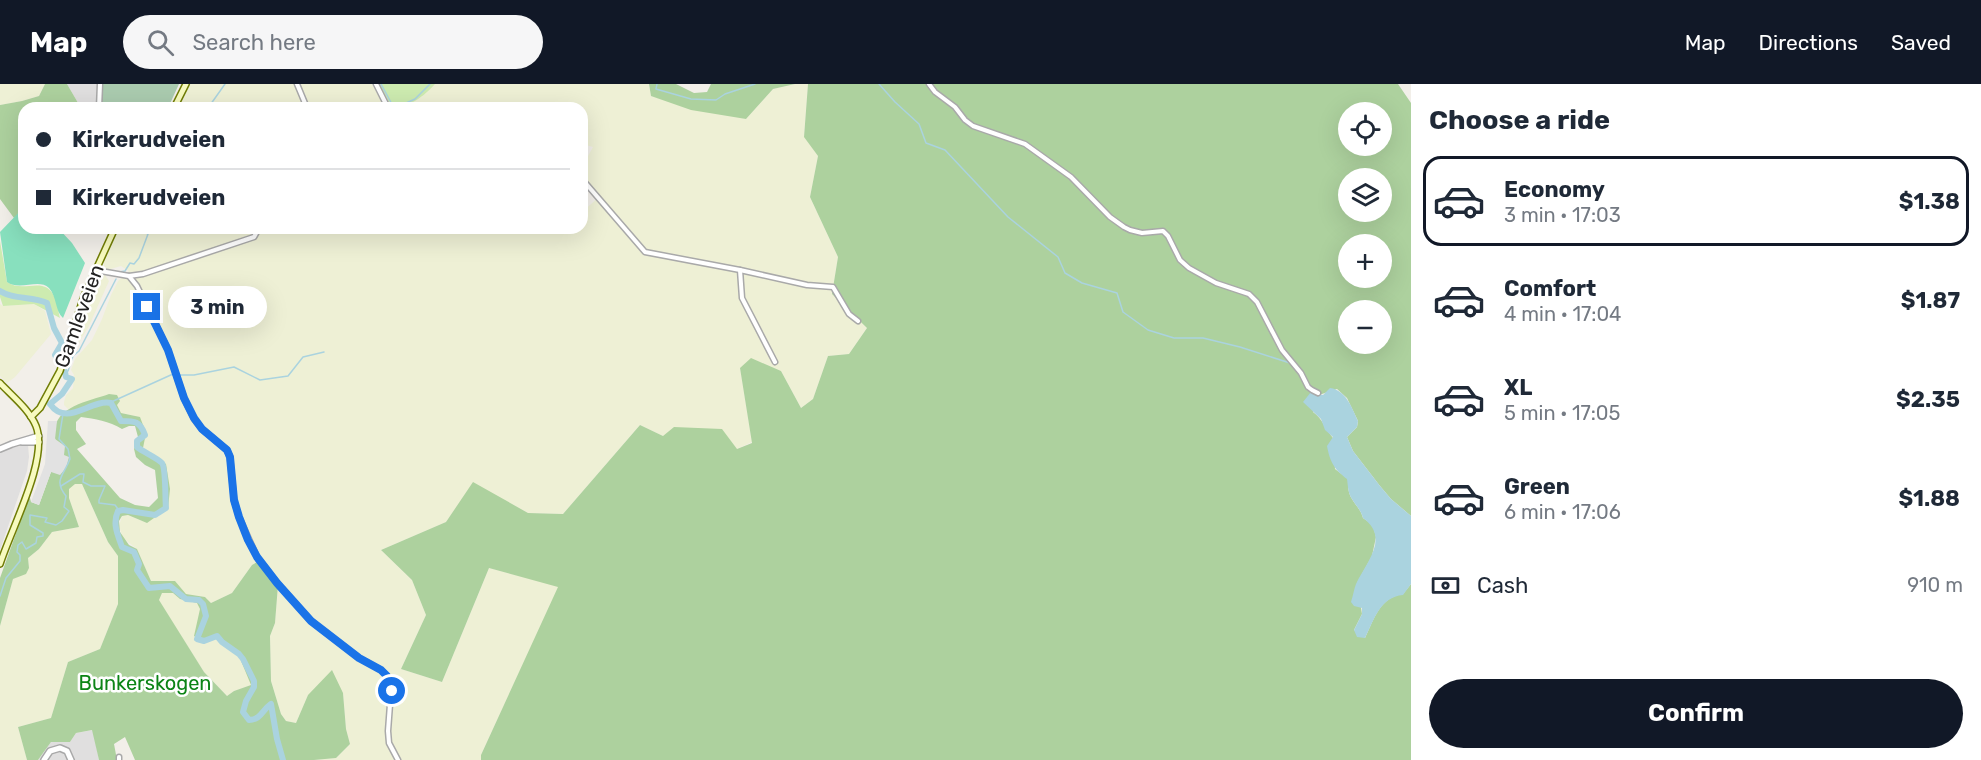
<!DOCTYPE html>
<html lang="en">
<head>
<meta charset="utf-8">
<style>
  :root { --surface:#fff; --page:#f6f6f7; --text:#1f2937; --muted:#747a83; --line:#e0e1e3; --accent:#111827 }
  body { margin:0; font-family:Rubik,sans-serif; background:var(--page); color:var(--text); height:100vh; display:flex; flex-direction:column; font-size:22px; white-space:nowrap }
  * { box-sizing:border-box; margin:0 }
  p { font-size:20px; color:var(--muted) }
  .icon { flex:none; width:33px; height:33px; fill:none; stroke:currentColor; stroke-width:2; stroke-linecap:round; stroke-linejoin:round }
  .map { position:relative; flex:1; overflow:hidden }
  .sheet { display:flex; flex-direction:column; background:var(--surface); width:570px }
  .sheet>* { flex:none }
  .hud { position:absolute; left:18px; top:18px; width:570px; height:132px; border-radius:18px; box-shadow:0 6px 24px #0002; display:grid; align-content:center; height:132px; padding:0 18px; background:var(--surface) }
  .buttons { position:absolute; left:1338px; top:18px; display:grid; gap:12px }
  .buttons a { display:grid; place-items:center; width:54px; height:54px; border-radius:50%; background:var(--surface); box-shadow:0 6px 24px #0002; font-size:30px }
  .end { position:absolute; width:27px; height:27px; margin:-14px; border:8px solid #1a73e8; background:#fff; box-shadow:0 0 0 3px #fff }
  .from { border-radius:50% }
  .bubble { position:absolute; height:42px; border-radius:21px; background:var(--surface); box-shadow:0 6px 24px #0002; font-size:20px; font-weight:700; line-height:42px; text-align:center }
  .hud b { display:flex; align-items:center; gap:21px; height:57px; font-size:22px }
  .hud b+b { border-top:2px solid var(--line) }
  .hud i { width:15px; height:15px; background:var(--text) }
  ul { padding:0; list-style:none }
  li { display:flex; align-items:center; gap:18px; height:90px; margin:0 12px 9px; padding:0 6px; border:3px solid transparent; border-radius:18px }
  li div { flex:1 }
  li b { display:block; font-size:22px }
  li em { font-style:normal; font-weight:700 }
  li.active { border-color:var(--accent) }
  li>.icon { width:54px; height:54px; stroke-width:1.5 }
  h2 { padding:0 18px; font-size:27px; line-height:72px }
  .pay { display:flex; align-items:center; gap:15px; height:66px; padding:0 18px; font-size:22px }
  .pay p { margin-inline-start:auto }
  .button { display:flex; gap:12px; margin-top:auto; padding:12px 18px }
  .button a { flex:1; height:69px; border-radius:36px; background:var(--accent); color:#fff; font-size:24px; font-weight:700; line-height:69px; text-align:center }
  header { display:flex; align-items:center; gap:36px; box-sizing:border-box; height:84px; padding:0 30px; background:var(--accent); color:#fff }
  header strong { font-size:28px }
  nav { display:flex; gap:33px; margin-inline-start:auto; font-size:21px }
  .search { width:420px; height:54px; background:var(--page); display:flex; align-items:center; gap:15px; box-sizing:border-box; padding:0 21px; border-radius:33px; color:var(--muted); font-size:22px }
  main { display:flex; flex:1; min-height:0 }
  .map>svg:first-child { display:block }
  .residential { fill:#e0dfdf }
  .farmland { fill:#eef0d5 }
  .grass { fill:#cdebb0 }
  .forest { fill:#add19e; fill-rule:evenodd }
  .cemetery { fill:#aacbaf }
  .pitch { fill:#88e0be }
  .parking { fill:#e2e2e2 }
  .water { fill:#aad3df }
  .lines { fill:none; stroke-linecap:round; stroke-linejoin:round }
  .stream { stroke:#aad3df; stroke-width:1.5 }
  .river { stroke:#aad3df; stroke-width:6 }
  .minor-casing { stroke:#a9a9a9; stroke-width:7 }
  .tertiary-casing { stroke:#a9a9a9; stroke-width:8 }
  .secondary-casing { stroke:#707d05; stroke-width:8 }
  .minor { stroke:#fff; stroke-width:4 }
  .tertiary { stroke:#fff; stroke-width:5 }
  .secondary { stroke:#f7fabf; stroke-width:5 }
  .route { stroke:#1a73e8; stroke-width:8 }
  .labels { text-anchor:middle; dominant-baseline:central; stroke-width:5; stroke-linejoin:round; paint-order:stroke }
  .street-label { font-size:20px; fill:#222; stroke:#fff }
  .park-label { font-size:20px; fill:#0c8416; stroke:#fff }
</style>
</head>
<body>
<header>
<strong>Map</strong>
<div class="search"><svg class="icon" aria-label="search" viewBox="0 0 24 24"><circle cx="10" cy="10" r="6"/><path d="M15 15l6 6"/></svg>Search here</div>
<nav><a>Map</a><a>Directions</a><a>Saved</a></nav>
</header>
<main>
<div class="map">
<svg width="1411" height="676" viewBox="0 0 1411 676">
  <rect width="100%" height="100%" fill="#f2efe9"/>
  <!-- residential -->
  <g class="residential">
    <polygon points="67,0 101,0 102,24 81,24"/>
    <polygon points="28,361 29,373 27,387 0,466 0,369 13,363"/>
    <polygon points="93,646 99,676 38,676 51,658 70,658 76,649"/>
  </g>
  <!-- farmland -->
  <g class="farmland">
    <polygon points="0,0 45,0 39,12 22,17 0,21"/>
    <polygon points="189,0 294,0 304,24 177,24"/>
    <polygon points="300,0 372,0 385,24 309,24"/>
    <polygon points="435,0 649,0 651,12 746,35 773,5 795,0 808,0 804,52 818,72 810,113 838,173 832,210 867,244 849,270 828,272 813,315 801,324 781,287 740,284 752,358 737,365 663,352 640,341 563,430 528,429 473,399 446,438 381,466 412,496 426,531 401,585 442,598 489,484 559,502 481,671 481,676 314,676 336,674 350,660 346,645 343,609 308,611 296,639 286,637 281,630 271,597 270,552 275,539 278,501 252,481 232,509 211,519 205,513 186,510 175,497 151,497 137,465 123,454 119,442 122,432 128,431 142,437 160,432 157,375 150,372 143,363 136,332 121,329 117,321 78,322 68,325 64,321 64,318 66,311 73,304 74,291 71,286 75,275 92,256 102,235 111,211 118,197 129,187 121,182 107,186 104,184 104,176 118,144 582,144 582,128 599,113 582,95 582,83 593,63 582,60 582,24 400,24 414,17"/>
    <polygon points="101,191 105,191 109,197 89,242 77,262 75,260 76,255 94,197 97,192"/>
    <polygon points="0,220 3,222 34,220 45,227 51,250 15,293 7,299 0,292"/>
    <polygon points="75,400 82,400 108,458 118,472 118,520 100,565 68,578 51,634 18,643 27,676 0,676 0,542 13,495 26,489 29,484 28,474 39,465 52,448 79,443 69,414 69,404"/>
    <polygon points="162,509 173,509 180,515 197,519 225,561 237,567 252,601 234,607 227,612 204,588 158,516"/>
  </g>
  <!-- grass -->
  <g class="grass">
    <path d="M379 0H435C424 12 409 24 392 24Z"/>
    <path d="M0 157 7 198C24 210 45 190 55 214 58 220 58 227 60 234L34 220 3 222 0 213Z"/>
  </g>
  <!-- forest -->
  <g class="forest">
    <polygon points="45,0 67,0 81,24 24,24 24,123 14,134 0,115 0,21 22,17 39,12"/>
    <polygon points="649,0 676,0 694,9 707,8 711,0 795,0 773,5 746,35 691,26 651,12"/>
    <path d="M808 0H1398L1411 19V432L1391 415 1380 402 1353 367 1347 353 1357 343 1358 337 1347 314 1337 305 1319 311 1313 328C1323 335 1325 345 1333 354L1335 385 1348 395C1348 402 1348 409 1352 415 1356 422 1361 426 1363 434L1373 441 1376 453 1372 472 1357 499 1362 530 1354 546 1365 554C1374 535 1380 513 1403 510L1411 500V676H481V671L558 503 489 484 442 598 401 585 426 531 412 496 381 466 446 438 473 398 528 429 563 430 640 341 663 352 674 343 722 345 737 365 752 359 740 284 751 274 781 287 801 324 813 315 828 272 849 270 867 244 832 210 838 173 810 113 818 72 804 53ZM1348 28H1382V62H1348ZM1348 94H1382V128H1348ZM1348 160H1382V194H1348ZM1348 226H1382V260H1348Z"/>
    <path d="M109 310 117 311 120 317 117 321 121 329 140 333 146 349 143 364 150 372 166 380 170 405 168 424 147 439 128 431 122 432 119 437 120 448 129 461 137 465 151 497H175L186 510 205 513 211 519 232 509 252 481 259 477 278 501 275 539 270 552 271 597 281 630 286 637 296 639 308 611 332 586 343 609 346 645 350 660 336 674 314 676H135L125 653 114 660 117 676H99L92 646 76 649 70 658H51L38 676H27L18 643 51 634 68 578 100 565 118 520V472L108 458 82 400H75L69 405V414L79 443 52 448 39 465 28 474 29 484 26 490 13 495 0 542V494L28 416 30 414 31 418 39 421 51 388 64 372C62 367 56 360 55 354 50 323 87 318 109 310ZM81 333C95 335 109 337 122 345L129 342H135L138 353 134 365 136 373 145 381 155 386 158 414 149 423 135 421 120 414 77 365 86 360 76 346V338ZM162 509H173L180 515 197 519 200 525 194 552 203 557 217 551 225 561 237 567 251 601 234 607 227 612 204 588 159 516Z"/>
  </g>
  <!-- cemetery -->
  <polygon class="cemetery" points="101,0 179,0 168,24 102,24"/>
  <!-- pitch -->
  <path class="pitch" d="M24 123V144H58L72 159 85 179 63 234C55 227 57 213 49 204 39 194 20 207 7 198L0 148Z"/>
  <!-- parking -->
  <polygon class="parking" points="48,337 57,337 55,355 65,362 64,371 69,373 66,384 60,391 51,388 39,421 31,418 45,380"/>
  <!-- water -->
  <path class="water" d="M1330 304C1346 306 1352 324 1358 337L1357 343 1347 353 1353 367 1380 402 1391 415 1411 432V500L1403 511C1380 513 1374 536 1365 554L1357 553 1354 546 1362 530V524L1354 522 1351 518C1353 512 1354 505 1356 500 1367 477 1390 454 1363 434 1361 426 1356 422 1352 415 1348 409 1348 402 1347 395 1334 385 1330 378 1327 362L1333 353 1325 346 1321 335 1303 318 1311 308 1323 311Z"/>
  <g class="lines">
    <!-- stream -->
    <g class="stream">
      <polyline points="381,0 394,24"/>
      <polyline points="657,0 656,5 691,15 716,16 725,10 755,0"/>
      <polyline points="879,0 895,18 919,40 926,59 945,66 1008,133 1058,173 1065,189 1082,199 1117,209 1123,228 1148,246 1174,254 1203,254 1240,263 1290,279"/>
      <polyline points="208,24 225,0"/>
      <polyline points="395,24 415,15 430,0"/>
      <polyline points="119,188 125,187 130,179 134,180 139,174 148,150 144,148 145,144"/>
      <polyline points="65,288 68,287 73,272 79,267 116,195"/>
      <polyline points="179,291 194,291 234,283 260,296 288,292 303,273 324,268"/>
      <polyline points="109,319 173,290"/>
      <polyline points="61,402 80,390 84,390 83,398 91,402 105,402 99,416 99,419 115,421 118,425 118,427"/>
      <path d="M0 512 6 494 20 477V471L17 468 18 461 22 458 26 465 36 459 37 453 43 452V449L30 441V431L47 434 45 438 56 441 62 437 69 427 64 423 66 412C53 396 64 391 70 375L68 365 59 355 63 330"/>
    </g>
    <!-- river -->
    <path class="river" d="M0 207C14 216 32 212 47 219L54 244 62 259 55 271 65 288 66 293 72 295 62 310 50 320C67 344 90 315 111 319L121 337C135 337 140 337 145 351L137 357V363C145 369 156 373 162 379 166 384 165 416 166 424L155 431 123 426 118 427C112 440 118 451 122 463L134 468 139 480 137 486 149 504 170 502 186 515 199 516 203 520 206 532 197 555 204 557 217 552 222 558 239 570 243 575 254 597V603L246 617 243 628 249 636C262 635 261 627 271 620L277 655 283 676"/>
    <defs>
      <g id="minor">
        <polyline points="297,0 307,24"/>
        <polyline points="376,0 388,24"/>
        <polyline points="929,0 935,8 955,23 965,36 973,42 1025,60 1071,93 1110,133 1124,143 1130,146 1142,149 1163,147 1168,152 1180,176 1189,184 1216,199 1249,210 1257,218 1282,266 1301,289 1308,303 1312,306 1318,309"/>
        <polyline points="99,24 100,0"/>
        <polyline points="582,95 645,168 740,186 742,214 775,278"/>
        <polyline points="95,186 129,192 137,202 168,266 184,314 194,335 202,345 227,366 230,373 234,416 239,433 257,473 277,499 311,537 359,574 381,586 387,592 391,607 388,647 389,659 398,676"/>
        <polyline points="740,186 807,201 833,203 849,230 858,237"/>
        <polyline points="129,192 143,190 254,153 259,144"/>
        <polyline points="119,673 119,676"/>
      </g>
      <g id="tertiary">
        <polyline points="22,358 39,358"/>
        <polyline points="0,365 12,360 39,352"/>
        <polyline points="44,676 50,667 60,664 67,667 71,676"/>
      </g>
      <g id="secondary">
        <polyline points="174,24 186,0"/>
        <path d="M0 299C12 312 29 325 36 342 49 375 11 445 0 480"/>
        <polyline points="31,333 40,324 60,287 84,212 115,144"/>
      </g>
    </defs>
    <!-- minor casing -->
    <use href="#minor" class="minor-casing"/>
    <!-- tertiary casing -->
    <use href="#tertiary" class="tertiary-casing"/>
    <!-- secondary casing -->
    <use href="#secondary" class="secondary-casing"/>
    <!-- minor -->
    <use href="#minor" class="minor"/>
    <!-- tertiary -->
    <use href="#tertiary" class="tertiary"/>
    <!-- secondary -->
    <use href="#secondary" class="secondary"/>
  </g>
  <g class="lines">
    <!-- route -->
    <polyline class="route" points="147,223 168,266 184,314 194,334 202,345 227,366 230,373 234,416 239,433 248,456 257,473 277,499 311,537 359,574 381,586 387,592 392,607"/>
  </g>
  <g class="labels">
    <!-- street labels -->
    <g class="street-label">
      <text transform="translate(79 232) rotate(-70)">Gamleveien</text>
    </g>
    <!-- park labels -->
    <g class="park-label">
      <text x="145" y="599">Bunkerskogen</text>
    </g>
  </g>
</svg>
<div class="buttons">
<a><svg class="icon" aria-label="locate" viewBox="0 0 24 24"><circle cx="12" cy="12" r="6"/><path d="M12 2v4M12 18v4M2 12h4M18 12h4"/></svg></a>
<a><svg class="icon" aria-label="layers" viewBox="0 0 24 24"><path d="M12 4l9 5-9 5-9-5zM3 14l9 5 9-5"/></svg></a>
<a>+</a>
<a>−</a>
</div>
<i class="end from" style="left:392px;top:607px"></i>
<i class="end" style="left:147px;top:223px"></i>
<div class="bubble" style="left:168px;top:202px;width:99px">3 min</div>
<div class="hud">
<b><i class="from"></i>Kirkerudveien</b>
<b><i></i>Kirkerudveien</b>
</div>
</div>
<section class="sheet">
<h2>Choose a ride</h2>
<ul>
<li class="active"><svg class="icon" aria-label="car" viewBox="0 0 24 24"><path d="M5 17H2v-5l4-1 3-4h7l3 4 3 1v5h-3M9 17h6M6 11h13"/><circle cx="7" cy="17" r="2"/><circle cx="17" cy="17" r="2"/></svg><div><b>Economy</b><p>3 min · 17:03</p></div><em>$1.38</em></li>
<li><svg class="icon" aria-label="car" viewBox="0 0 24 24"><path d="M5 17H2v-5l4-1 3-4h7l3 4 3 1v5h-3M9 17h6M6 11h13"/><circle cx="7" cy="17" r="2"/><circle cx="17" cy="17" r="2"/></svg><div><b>Comfort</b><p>4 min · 17:04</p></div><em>$1.87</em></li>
<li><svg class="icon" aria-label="car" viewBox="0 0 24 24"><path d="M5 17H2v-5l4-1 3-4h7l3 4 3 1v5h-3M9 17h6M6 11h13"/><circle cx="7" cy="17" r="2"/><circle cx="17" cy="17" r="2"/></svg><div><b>XL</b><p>5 min · 17:05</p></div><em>$2.35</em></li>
<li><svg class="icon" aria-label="car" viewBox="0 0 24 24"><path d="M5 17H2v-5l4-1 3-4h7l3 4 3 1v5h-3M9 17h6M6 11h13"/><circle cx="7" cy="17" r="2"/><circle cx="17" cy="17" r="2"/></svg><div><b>Green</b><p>6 min · 17:06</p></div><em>$1.88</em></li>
</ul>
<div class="pay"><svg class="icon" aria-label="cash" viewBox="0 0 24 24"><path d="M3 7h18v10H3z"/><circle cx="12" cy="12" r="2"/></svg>Cash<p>910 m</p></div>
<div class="button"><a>Confirm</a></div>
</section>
</main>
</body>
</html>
